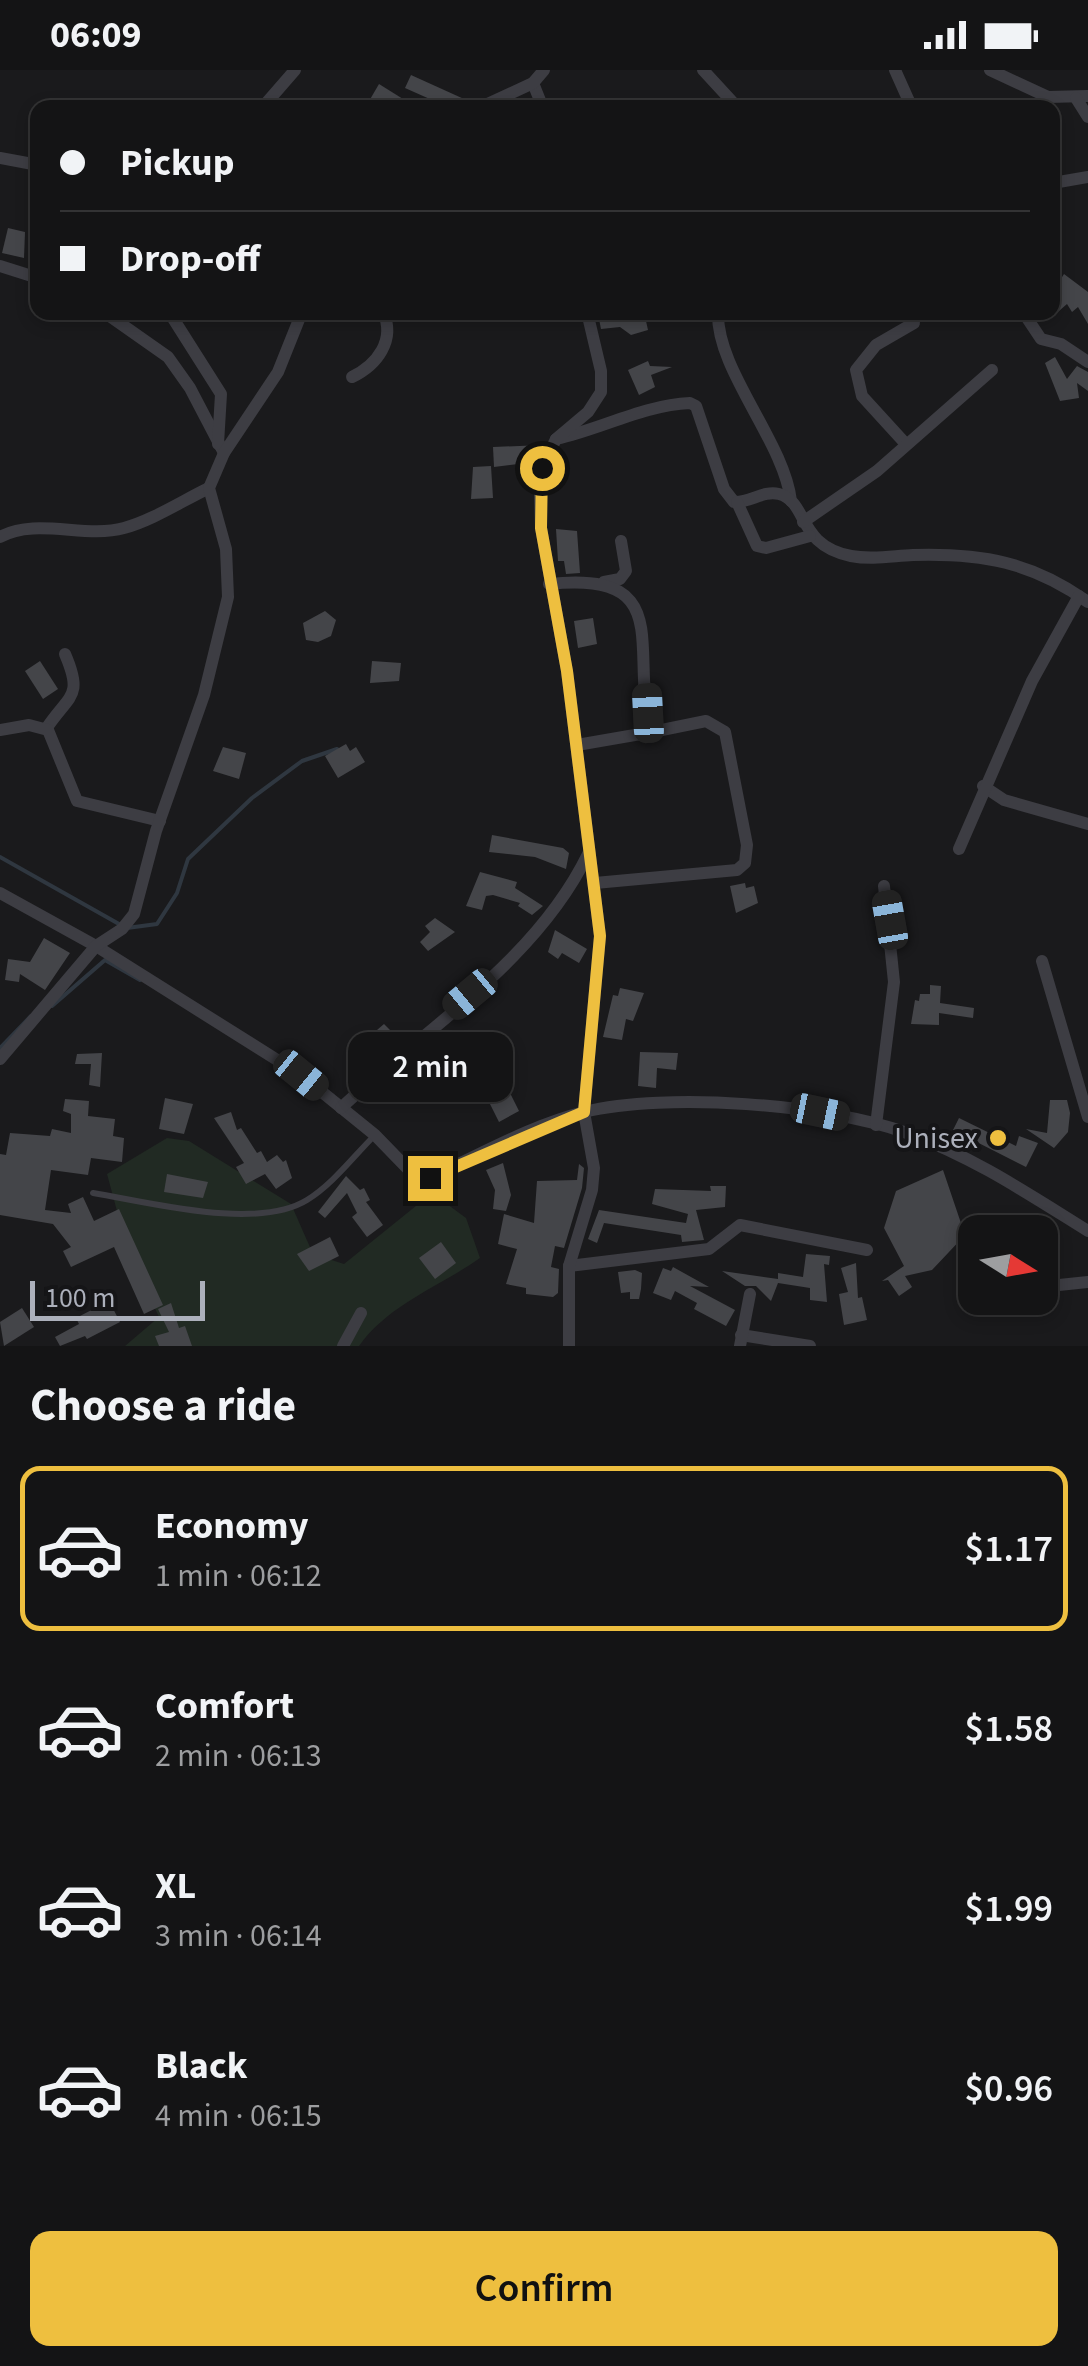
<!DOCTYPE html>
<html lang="en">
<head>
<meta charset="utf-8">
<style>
  :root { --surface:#141415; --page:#1d1d1e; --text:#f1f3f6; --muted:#9d9ea0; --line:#333334; --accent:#eebf3f }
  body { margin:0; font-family:"Source Sans 3",sans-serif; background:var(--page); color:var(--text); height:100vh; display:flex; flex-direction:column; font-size:38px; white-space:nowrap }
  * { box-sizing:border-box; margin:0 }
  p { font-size:32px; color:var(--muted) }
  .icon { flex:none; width:55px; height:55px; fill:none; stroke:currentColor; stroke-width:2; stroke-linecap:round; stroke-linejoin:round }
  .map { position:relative; height:1276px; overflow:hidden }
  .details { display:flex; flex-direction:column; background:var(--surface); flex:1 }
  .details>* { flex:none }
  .banner { position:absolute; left:30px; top:30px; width:1030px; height:220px; border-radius:20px; box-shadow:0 5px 15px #0003,0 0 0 2px var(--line); display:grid; align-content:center; height:220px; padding:0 30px; background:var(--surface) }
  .needle { width:65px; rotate:101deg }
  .controls { position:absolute; left:958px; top:1145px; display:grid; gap:20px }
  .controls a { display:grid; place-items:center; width:100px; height:100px; border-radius:20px; background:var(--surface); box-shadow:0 5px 15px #0003,0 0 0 2px var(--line); font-size:50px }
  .scale { position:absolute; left:30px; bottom:25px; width:175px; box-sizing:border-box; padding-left:10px; border:5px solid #acb0bb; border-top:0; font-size:28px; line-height:35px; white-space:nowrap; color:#acb0bb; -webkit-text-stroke:8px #151517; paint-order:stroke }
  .end { position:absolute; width:45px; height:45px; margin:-22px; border:12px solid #eebf3f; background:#111; box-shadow:0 0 0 5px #111 }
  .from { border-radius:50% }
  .bubble { position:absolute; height:70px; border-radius:20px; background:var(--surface); box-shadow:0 5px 15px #0003,0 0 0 2px var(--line); font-size:32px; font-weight:600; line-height:70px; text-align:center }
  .car { position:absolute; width:30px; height:60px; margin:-30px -15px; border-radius:12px; box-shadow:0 0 8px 2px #0007; background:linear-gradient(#222 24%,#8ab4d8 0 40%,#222 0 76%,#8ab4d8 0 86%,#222 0) }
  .banner b { display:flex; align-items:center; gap:35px; height:95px; font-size:38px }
  .banner b+b { border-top:2px solid var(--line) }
  .banner i { width:25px; height:25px; background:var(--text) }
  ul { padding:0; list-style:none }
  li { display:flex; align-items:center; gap:30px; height:165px; margin:0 20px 15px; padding:0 10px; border:5px solid transparent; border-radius:20px }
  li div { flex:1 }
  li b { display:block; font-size:38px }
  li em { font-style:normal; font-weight:600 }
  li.on { border-color:var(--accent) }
  li>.icon { width:90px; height:90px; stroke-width:1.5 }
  h2 { padding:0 30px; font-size:45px; line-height:120px }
  .action { display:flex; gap:20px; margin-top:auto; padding:20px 30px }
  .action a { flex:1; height:115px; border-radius:20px; background:var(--accent); color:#111; font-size:40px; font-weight:600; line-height:115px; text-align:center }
  .status { display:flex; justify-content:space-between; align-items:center; height:70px; padding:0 50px; background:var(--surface); direction:ltr }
  .status svg { height:28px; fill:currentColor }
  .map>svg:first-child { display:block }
  .green { fill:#212a23 }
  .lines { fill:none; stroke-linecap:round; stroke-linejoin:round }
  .stream { stroke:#2f3740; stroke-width:4 }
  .building { fill:#444549 }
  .lane { stroke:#3d3d43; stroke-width:6 }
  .street { stroke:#3d3d43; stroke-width:12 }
  .route { stroke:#eebf3f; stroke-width:12 }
  .poi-dot { fill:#eebf3f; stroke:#151517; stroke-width:4 }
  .labels { text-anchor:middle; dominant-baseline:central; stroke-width:8; stroke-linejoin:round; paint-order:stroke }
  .poi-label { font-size:30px; fill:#acb0bb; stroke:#151517; text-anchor:end }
</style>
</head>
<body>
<div class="status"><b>06:09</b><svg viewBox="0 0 49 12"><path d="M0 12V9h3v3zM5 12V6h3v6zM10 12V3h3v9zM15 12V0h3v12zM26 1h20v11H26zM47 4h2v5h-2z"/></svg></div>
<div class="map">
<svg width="1088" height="1276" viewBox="0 0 1088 1276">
  <rect width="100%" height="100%" fill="#1a1a1c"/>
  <!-- green -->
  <path class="green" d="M167 1068 189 1071 291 1134 313 1184 344 1194 432 1123 466 1148 480 1188C439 1217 389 1234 359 1276H125L159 1247 127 1178 107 1104Z"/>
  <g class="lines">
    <!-- stream -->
    <g class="stream">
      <polyline points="0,787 119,854"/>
      <polyline points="127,858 157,854 177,823 188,789 252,728 302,691 337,679"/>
      <polyline points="52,936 105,890 140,910"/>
      <polyline points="0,978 31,946"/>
    </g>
  </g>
  <!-- building -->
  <g class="building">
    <polygon points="411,5 464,29 460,38 450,38 405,18"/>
    <polygon points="379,14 403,29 398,38 365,38"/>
    <polygon points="8,158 25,162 24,188 2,183"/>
    <polygon points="1052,204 1059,212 1064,204 1088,222 1088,254 1078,237 1072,242 1067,234 1052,247"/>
    <polygon points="621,242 644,242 648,260 631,265 620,257 601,259 599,249 622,247"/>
    <polygon points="1055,287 1067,309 1077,296 1088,302 1088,321 1077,313 1079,328 1060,331 1045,293"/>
    <polygon points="648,291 650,296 672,297 651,305 655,317 639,325 628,300"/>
    <polygon points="542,375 526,393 494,397 493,377"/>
    <polygon points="491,396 493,428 471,429 473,397"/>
    <polygon points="556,459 577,461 580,503 566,504 564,491 558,491"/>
    <polygon points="325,541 336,550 331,566 318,572 306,570 303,553"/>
    <polygon points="593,548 597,574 578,578 574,551"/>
    <polygon points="40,591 58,619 43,629 25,601"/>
    <polygon points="372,591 401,593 399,611 370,613"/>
    <polygon points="346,674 350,681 356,677 365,692 338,708 325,686"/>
    <polygon points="223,677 246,683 239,709 213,701"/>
    <polygon points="492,765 563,778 569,783 566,799 535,787 489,782"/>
    <polygon points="480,802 517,812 515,818 543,836 532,845 518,836 520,833 493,825 486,826 482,840 466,836"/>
    <polygon points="745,813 746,818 754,816 758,833 736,843 730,816"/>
    <polygon points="435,848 455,862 428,881 420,872 430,862 425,856"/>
    <polygon points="555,860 587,879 579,893 562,883 558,889 548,882"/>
    <polygon points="44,868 70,883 45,920 20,904 19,912 5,910 8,889 30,892"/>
    <polygon points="930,915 941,916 940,933 974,938 973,948 939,943 939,955 911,954 915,930 919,931 920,924 930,924"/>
    <polygon points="620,918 644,923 633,951 626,949 622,970 603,967 613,925 618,926"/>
    <polygon points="384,954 398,968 379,991 363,972"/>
    <polygon points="640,982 678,983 676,1000 657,998 656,1018 638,1016"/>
    <polygon points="102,983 100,1017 89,1015 91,994 75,994 77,984"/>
    <polygon points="509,1021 519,1041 499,1052 489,1032"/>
    <polygon points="165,1028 193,1034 184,1064 159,1059"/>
    <polygon points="65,1029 89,1031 88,1046 115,1049 113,1066 124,1068 122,1092 91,1088 88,1105 51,1100 45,1140 71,1143 68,1134 83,1127 94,1151 119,1139 163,1235 144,1244 114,1177 71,1197 63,1181 71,1177 53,1154 0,1145 0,1084 6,1085 10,1063 50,1066 52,1059 71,1063 71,1044 63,1041"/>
    <polygon points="1050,1030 1067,1030 1070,1043 1068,1062 1054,1078 1026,1059 1047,1063"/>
    <polygon points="231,1042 237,1060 241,1058 257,1083 261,1081 267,1092 277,1085 283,1092 286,1090 292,1108 276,1119 265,1104 246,1114 236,1097 244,1093 214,1048"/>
    <polygon points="959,1048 1016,1076 1019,1066 1038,1073 1026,1097 953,1060"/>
    <polygon points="503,1093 511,1125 506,1141 493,1139 495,1120 486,1100"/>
    <polygon points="579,1094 584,1098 582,1118 564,1178 555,1176 551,1197 559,1199 558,1223 553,1227 526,1224 526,1218 506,1214 517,1179 498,1174 504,1144 534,1153 537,1111 577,1110"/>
    <polygon points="943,1100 965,1165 932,1200 905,1206 912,1217 899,1226 888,1210 882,1211 904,1196 884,1158 896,1121"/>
    <polygon points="167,1104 208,1112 203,1128 164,1122"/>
    <polygon points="346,1106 360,1120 364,1118 370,1130 366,1132 383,1155 367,1167 352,1147 357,1143 347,1123 325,1148 318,1142"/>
    <polygon points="710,1116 726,1116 725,1137 696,1140 704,1170 682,1172 681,1165 604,1153 597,1173 588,1169 599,1140 686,1153 688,1144 652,1134 655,1119 711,1121"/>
    <polygon points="330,1167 339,1186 309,1201 297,1184"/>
    <polygon points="441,1172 456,1193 435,1209 419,1188"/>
    <polygon points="806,1184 830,1186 829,1195 824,1194 827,1232 810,1230 810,1218 778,1213 771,1231 756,1216 745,1216 722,1201 778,1209 778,1203 803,1207"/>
    <polygon points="856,1193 858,1228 862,1227 867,1250 844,1255 839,1224 848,1222 841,1198"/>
    <polygon points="673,1197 709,1217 690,1216 735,1240 726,1256 694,1239 697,1233 675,1221 671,1230 653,1223 663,1198 671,1201"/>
    <polygon points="635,1200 642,1203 641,1219 639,1229 630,1229 630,1222 621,1223 618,1202"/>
    <polygon points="109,1231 120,1252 87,1269 85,1266 60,1276 55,1267 79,1254 76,1248"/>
    <polygon points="171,1233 179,1258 185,1256 192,1276 159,1276 155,1266 169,1262 158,1239"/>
    <polygon points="22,1238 34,1257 4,1276 0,1252"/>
  </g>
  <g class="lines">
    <!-- lane -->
    <path class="lane" d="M93 1123C149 1132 257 1161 307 1130 332 1115 353 1087 374 1066"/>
    <!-- street -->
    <g class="street">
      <polyline points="703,0 738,38"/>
      <polyline points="895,0 912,38"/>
      <polyline points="990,0 1048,27 1088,26"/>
      <polyline points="533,13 543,38"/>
      <polyline points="1076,28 1088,47"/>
      <polyline points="262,38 295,0"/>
      <polyline points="479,38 533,13 544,0"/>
      <polyline points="0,88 38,95"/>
      <polyline points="1053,113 1088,107"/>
      <polyline points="0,196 38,208"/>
      <polyline points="104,242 168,287 190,318 224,383"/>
      <polyline points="169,242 221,324 218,374"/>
      <path d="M718 242C716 300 784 371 791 431"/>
      <polyline points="1023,242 1041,269 1061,274 1088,292"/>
      <path d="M352 307C377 295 396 270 383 242"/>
      <path d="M556 369C601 359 644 335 690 333L696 336 724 419 734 432C750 433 763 420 779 424 809 432 796 475 851 486 872 490 892 486 913 485 982 483 1032 492 1088 532"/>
      <polyline points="904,372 862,326 856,300 876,275 914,253"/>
      <polyline points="737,432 757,476 766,478 810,466"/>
      <polyline points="803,452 877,401 992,300"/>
      <path d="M0 467C36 447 85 469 124 458 153 450 182 431 209 418"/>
      <polyline points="604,512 620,509 626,501 621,471"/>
      <path d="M549 514C680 500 627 584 652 662L706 651 725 662 747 775 745 793 737 800 595 813"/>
      <path d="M46 659C69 624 84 628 65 584"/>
      <polyline points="0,660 29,655 48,660 77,731 160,751"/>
      <polyline points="577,675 652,662"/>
      <polyline points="983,716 1004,730 1088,754"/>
      <polyline points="959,779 1032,611 1079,526"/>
      <path d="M0 823 96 876 301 1005 375 1065 408 1099 429 1108C478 1086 531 1055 584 1042 667 1022 826 1034 907 1063 972 1086 1030 1125 1088 1161"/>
      <polyline points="1042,891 1088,1047"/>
      <polyline points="0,989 96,876 122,859 134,844 156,761 204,625 228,527 226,479 209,418 224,383 278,302 302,242"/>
      <path d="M341 1038C426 958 536 891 588 784"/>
      <polyline points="876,1055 894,912 884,816"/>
      <polyline points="569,1196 709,1179 740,1155 867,1180"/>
      <polyline points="1040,1217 1088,1212"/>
      <polyline points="741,1265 810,1276"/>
      <polyline points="343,1276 361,1243"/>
      <polyline points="569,1276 569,1196 592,1120 594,1098 584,1042 600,866 567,601 541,458 540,425 542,398 556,369 588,342 601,322 601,301 587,242"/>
      <polyline points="740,1276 750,1224"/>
    </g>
  </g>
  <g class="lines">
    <!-- route -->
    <polyline class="route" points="430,1108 584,1042 600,866 567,601 541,458 542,398"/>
  </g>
  <!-- markers -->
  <circle class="poi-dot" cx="998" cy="1068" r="10"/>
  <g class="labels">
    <!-- poi labels -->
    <g class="poi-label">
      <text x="978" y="1068">Unisex</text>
    </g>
  </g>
</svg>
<div class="controls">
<a><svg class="needle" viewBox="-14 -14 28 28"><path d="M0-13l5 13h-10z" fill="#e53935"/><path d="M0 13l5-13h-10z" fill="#9d9ea0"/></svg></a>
</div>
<div class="scale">100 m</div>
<i class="end from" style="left:542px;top:398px"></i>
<i class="end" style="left:430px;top:1108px"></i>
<div class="bubble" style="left:348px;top:962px;width:165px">2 min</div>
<i class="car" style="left:648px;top:643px;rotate:357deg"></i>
<i class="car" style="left:890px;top:850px;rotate:350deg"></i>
<i class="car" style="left:470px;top:924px;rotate:230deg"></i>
<i class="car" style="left:301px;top:1005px;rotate:129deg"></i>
<i class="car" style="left:820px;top:1042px;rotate:102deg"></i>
<div class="banner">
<b><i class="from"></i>Pickup</b>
<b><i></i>Drop-off</b>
</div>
</div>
<section class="details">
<h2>Choose a ride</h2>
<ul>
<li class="on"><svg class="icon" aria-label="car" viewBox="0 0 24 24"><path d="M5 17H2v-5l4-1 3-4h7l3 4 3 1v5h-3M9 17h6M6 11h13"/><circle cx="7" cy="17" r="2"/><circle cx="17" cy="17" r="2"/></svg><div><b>Economy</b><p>1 min · 06:12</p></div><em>$1.17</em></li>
<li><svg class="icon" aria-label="car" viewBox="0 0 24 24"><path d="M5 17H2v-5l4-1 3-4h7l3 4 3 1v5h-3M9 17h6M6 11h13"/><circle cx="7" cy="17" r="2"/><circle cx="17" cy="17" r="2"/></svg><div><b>Comfort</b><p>2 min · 06:13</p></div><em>$1.58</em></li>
<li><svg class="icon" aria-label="car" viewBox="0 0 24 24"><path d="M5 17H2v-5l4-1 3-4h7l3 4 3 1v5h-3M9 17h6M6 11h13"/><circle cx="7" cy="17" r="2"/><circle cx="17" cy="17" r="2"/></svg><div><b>XL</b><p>3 min · 06:14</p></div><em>$1.99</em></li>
<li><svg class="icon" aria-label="car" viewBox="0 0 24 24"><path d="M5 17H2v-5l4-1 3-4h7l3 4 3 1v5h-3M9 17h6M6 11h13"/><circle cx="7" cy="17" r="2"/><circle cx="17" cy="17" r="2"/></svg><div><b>Black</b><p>4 min · 06:15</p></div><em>$0.96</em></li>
</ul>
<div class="action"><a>Confirm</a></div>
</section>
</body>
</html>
